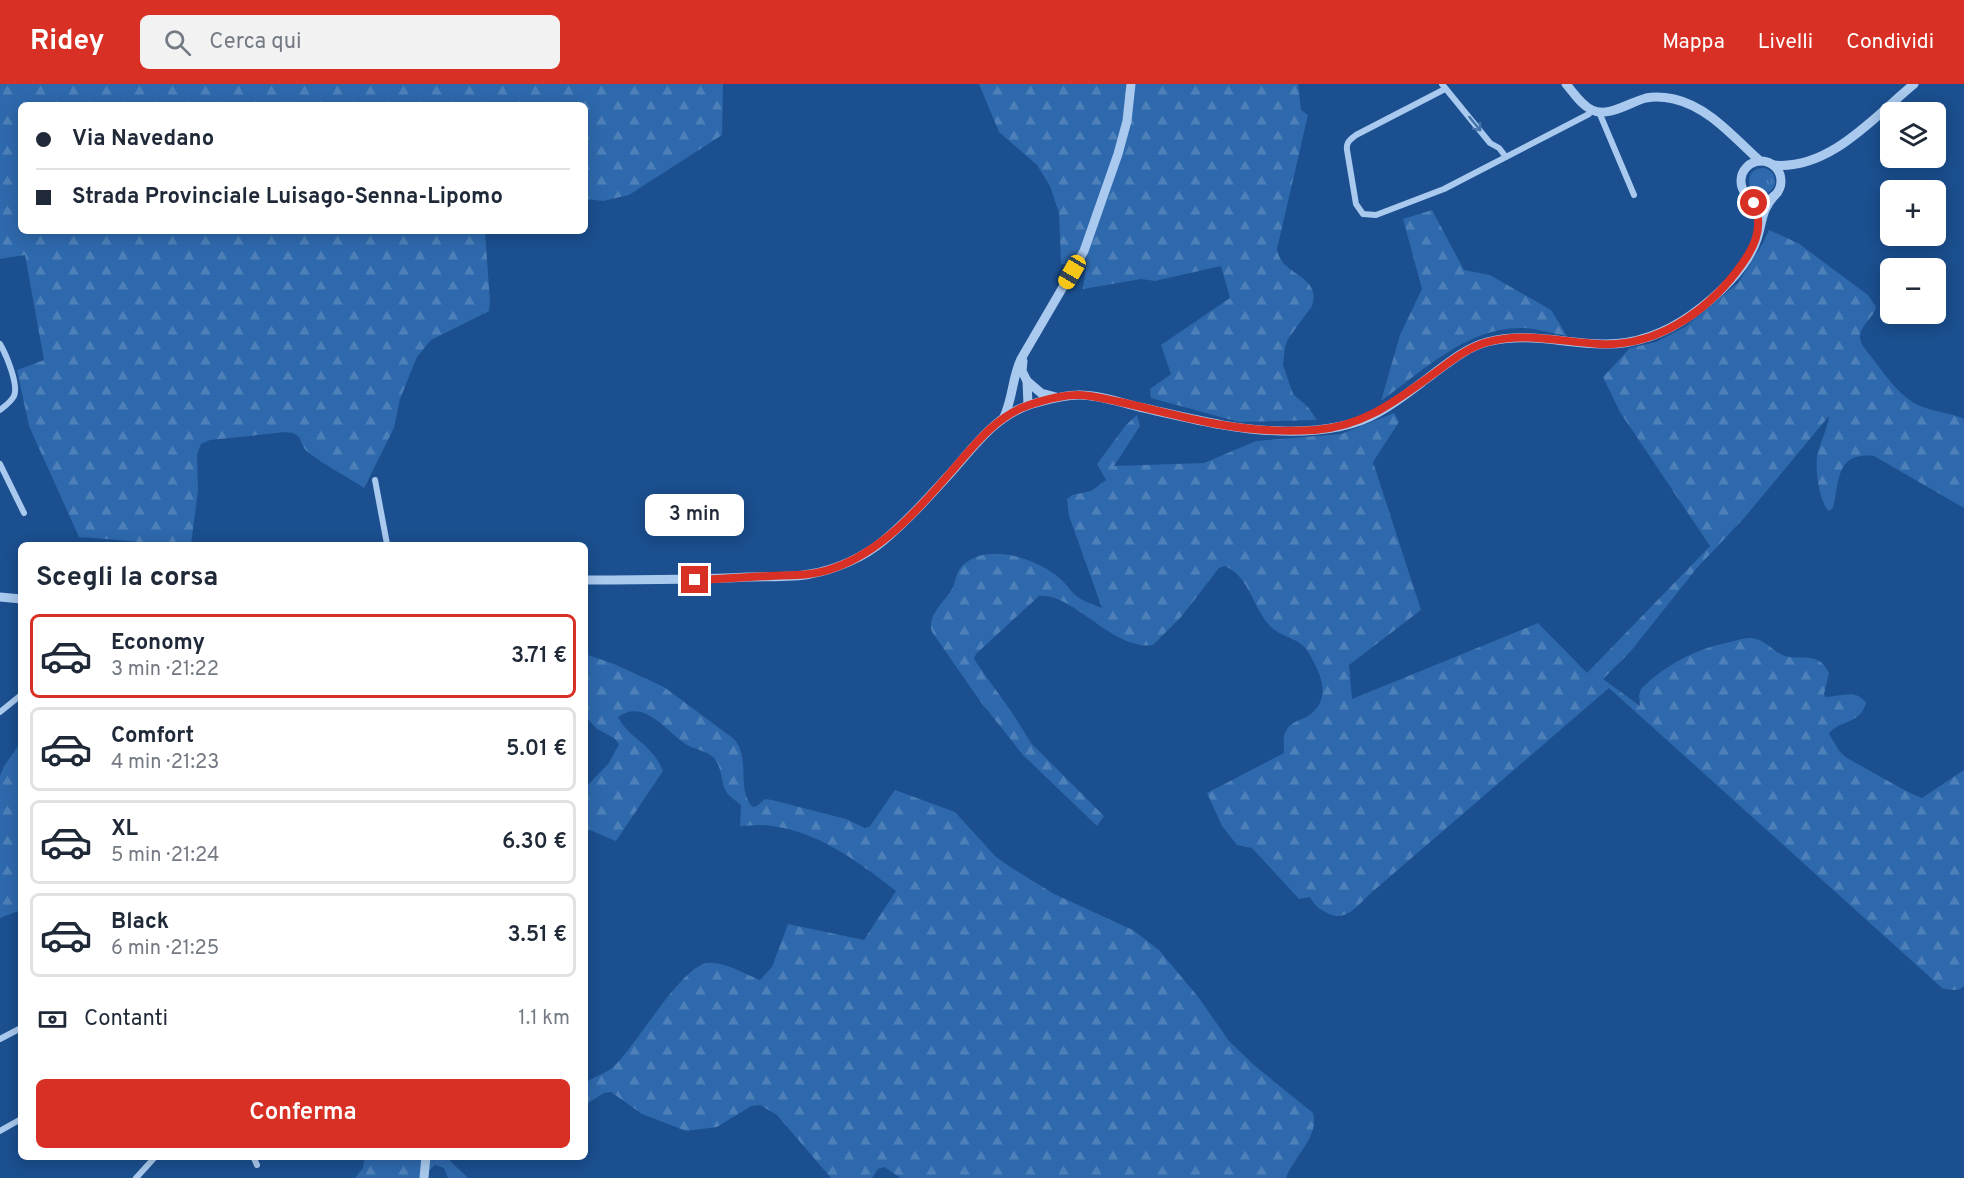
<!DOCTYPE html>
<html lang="it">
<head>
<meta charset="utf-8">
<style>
  :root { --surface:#fff; --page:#f2f2f3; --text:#1f2937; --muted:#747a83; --line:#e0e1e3; --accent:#d93025 }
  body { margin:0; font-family:Overpass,sans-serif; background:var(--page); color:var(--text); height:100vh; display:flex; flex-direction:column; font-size:22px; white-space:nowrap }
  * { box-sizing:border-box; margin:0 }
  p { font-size:20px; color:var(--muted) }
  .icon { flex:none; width:33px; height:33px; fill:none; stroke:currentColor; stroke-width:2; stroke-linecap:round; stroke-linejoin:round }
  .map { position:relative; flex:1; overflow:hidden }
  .side { position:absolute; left:18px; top:458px; width:570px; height:618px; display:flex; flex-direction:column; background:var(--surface); border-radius:9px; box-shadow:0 3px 15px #0003 }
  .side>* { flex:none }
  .banner { position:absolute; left:18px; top:18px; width:570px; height:132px; border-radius:9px; box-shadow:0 3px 15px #0003; display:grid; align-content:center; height:132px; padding:0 18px; background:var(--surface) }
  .controls { position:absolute; left:1880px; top:18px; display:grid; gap:12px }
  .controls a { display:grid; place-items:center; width:66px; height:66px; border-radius:9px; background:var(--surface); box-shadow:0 3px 15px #0003; font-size:30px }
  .end { position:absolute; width:27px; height:27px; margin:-14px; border:8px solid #d93025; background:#fff; box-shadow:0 0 0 3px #fff }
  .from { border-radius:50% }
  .bubble { position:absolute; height:42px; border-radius:9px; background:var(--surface); box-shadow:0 3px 15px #0003; font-size:20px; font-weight:600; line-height:42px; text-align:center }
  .car { position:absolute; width:18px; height:36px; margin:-18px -9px; border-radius:8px; box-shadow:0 0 4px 2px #0007; background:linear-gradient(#f5c518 24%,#345 0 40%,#f5c518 0 76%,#345 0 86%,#f5c518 0) }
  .banner b { display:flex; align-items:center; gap:21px; height:57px; font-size:22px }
  .banner b+b { border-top:2px solid var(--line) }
  .banner i { width:15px; height:15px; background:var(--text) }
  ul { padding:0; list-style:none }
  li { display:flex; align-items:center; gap:18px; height:84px; margin:0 12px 9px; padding:0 6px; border:3px solid var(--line); border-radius:9px }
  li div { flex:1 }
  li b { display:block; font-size:22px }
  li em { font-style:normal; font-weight:600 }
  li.active { border-color:var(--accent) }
  li>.icon { width:54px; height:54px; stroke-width:1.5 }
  h2 { padding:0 18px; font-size:27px; line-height:72px }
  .pay { display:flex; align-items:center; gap:15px; height:66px; padding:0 18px; font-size:22px }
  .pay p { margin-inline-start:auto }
  .action { display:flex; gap:12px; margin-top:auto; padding:12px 18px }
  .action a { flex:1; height:69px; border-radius:9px; background:var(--accent); color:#fff; font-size:24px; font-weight:600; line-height:69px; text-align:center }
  header { display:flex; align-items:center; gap:36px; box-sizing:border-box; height:84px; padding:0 30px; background:var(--accent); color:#fff }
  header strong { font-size:28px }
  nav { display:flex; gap:33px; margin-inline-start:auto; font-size:21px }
  .search { width:420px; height:54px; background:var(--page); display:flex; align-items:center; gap:15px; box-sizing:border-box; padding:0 21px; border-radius:9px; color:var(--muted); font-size:22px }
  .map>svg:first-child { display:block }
  .grass { fill:url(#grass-tufts) }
  .forest { fill:url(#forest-firs) }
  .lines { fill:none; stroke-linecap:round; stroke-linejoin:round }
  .minor { stroke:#a9c9ee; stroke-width:6 }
  .tertiary { stroke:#a9c9ee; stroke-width:9 }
  .oneway { stroke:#4674ac }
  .route { stroke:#d93025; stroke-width:8 }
</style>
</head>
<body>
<header>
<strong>Ridey</strong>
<div class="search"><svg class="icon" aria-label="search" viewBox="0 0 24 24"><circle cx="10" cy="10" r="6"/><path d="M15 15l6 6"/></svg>Cerca qui</div>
<nav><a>Mappa</a><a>Livelli</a><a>Condividi</a></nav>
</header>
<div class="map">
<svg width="1964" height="1094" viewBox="0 0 1964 1094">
  <defs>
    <pattern id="grass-tufts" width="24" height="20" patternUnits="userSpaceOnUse" patternTransform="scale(1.5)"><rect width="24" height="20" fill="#2e69ad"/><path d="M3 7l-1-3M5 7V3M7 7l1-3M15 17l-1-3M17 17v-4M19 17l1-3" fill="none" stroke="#4d80b9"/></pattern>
    <pattern id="forest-firs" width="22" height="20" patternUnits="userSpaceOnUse" patternTransform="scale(1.5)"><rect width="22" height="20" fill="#2e69ad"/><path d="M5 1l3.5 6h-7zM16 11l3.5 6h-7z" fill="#4d80b9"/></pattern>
  </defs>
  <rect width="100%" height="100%" fill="#1b4f8f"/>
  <!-- grass -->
  <circle class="grass" cx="1762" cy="97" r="13"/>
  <!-- forest -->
  <g class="forest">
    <path d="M0 0H723L722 51 629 111 603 117 585 115V21H21V147H485L490 218 489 227 431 256 417 273 400 315 394 344 364 404C346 392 326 382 309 369 297 360 306 350 286 348L210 356 201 360 197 371 198 407 191 460C153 461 117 455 79 453L29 342 17 286 44 276 25 171 0 175Z"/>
    <path d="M979 0H1298L1301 26 1308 31 1277 165C1281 193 1322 190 1312 222L1288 255 1285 263 1283 281 1293 310 1308 323 1317 336 1239 338 1151 314 1150 305 1171 290 1161 261 1230 214 1221 182 1155 197 1141 195 1083 205 1086 183 1061 180 1059 129 1050 102 1037 81 999 48Z"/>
    <path d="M1432 126 1464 186 1490 191 1551 226 1567 252C1553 250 1536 244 1522 244 1467 243 1423 287 1381 317L1400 251 1422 205 1403 135Z"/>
    <path d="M1769 146 1798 159 1868 211 1876 223C1874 233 1861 241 1860 251 1859 260 1868 268 1873 275 1887 293 1901 315 1923 323 1937 328 1951 329 1964 335V424L1874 372C1836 368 1840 395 1833 424L1829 427C1819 418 1814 381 1818 368 1821 356 1828 344 1829 332L1745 433 1696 485 1631 567 1603 595 1640 622 1639 611 1641 605C1666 580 1696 565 1730 558 1738 556 1749 552 1757 555 1769 559 1776 571 1789 573 1806 575 1819 569 1829 589L1824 610 1825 613C1840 613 1856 604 1866 619 1860 641 1838 636 1829 650L1840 668 1847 674 1906 707 1922 714 1964 686V902C1958 908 1950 906 1942 904L1609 604 1371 809C1358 821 1346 839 1327 829 1319 825 1314 821 1310 813L1299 815 1252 764 1237 761 1222 742 1207 709 1284 669C1284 661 1282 652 1287 645 1292 637 1303 636 1311 630 1333 612 1319 586 1307 566 1298 554 1281 553 1271 543 1252 524 1251 494 1225 482L1219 484 1181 533 1153 561C1113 567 1071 507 1039 512L976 570 974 575 978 581 1013 630 1031 659 1104 732 1097 742 1023 671 980 617 932 548C926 531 946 517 953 503 956 497 956 488 962 482 987 458 1034 474 1057 492 1064 497 1068 503 1073 509 1081 517 1092 520 1102 524L1069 432 1067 415 1072 411 1091 407 1106 396 1097 380 1126 341 1137 331 1140 342 1114 382 1204 379 1256 357 1341 350 1394 329 1399 338 1373 378 1421 526 1349 581 1352 615 1538 539 1587 589 1710 462 1620 328 1603 293 1630 264 1656 258 1685 243 1738 199 1763 159Z"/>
    <path d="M585 570 614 580 664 603 734 655C751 674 736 707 753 723L757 722 765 715 772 716 846 735 865 744 870 742 895 706 955 728 996 773 1012 784 1054 810 1133 846 1159 866 1199 914 1229 957 1255 982 1313 1029C1320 1052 1293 1074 1286 1094H901L884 1083 878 1085 872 1094H831L777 1031 760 1021 751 1022 717 1043 686 1047 642 1030 611 1008 604 1009 585 1021V1000C593 992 604 991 612 984 636 963 680 883 707 879 724 877 744 890 760 896L772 883 788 840 864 856 896 807C860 779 819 748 772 742 762 740 750 742 740 742L741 721C736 717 730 713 727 709 720 698 723 684 714 674 707 667 698 666 689 662 667 650 646 613 618 633 629 655 652 659 663 687L616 757 585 744V704L609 679 619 660 614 654 597 645 585 632Z"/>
    <polygon points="21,658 21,826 0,834 0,692 4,682"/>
    <polygon points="365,1072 446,1073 468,1094 448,1094 444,1084 435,1081 421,1094 355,1094 363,1084"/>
  </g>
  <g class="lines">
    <!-- minor -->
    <g class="minor">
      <polyline points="1442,0 1490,59 1499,64 1506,73"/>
      <path d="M1445 5 1356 51C1350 56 1346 58 1347 66L1356 120 1363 130 1376 131 1444 105 1589 30 1592 26"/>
      <polyline points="1599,28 1634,111"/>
      <path d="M0 260C6 270 19 301 14 312 11 318 5 322 0 326"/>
      <polyline points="0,380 24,429"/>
      <polyline points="375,396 387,460"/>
      <polyline points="0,628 21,611"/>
      <polyline points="0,955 21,944"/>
      <polyline points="0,1047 21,1035"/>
      <polyline points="253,1072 257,1081"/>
      <polyline points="136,1094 156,1072"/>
    </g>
    <!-- tertiary -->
    <g class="tertiary">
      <path d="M1566 0C1574 9 1581 21 1592 26 1608 34 1630 18 1646 14 1655 12 1665 13 1674 15 1709 23 1734 54 1760 77"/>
      <circle cx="1761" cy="97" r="20"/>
      <path d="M1773 81C1829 87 1874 33 1914 0"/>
      <polyline points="1023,277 1022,287 1027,297 1028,321"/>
      <polyline points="1027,297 1041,309 1056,313"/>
      <path d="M1004 333C1013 314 1012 294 1021 275L1084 167 1118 70 1127 37 1131 0"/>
      <path d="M585 496C640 496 694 496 748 493 768 492 790 494 810 490 835 486 864 473 883 457 906 438 926 416 946 394 972 366 993 332 1032 320 1047 316 1063 311 1079 311 1099 311 1119 318 1139 323 1185 333 1232 346 1280 347 1313 348 1350 345 1379 328 1397 318 1413 305 1429 293 1447 280 1465 264 1487 258 1526 248 1563 259 1602 260 1635 261 1664 250 1691 231 1716 213 1747 185 1757 155 1763 137 1761 127 1774 112"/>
      <polyline points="0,513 21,515"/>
      <polyline points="424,1094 426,1072"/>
    </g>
  </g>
  <!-- one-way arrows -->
  <defs><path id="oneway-shaft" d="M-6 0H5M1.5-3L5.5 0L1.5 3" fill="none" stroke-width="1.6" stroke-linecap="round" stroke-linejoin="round" transform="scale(1.5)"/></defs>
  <use class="oneway" href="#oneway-shaft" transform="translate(1475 40) rotate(51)"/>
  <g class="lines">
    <!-- route -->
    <path class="route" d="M695 496C720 495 745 493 770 492 790 491 811 492 831 485 880 469 917 427 950 389 973 363 994 333 1029 321 1044 316 1061 311 1077 311 1091 311 1106 315 1120 318 1152 325 1184 334 1217 340 1249 346 1283 348 1315 346 1365 342 1397 316 1436 288 1451 277 1466 265 1484 259 1523 247 1561 258 1600 260 1655 263 1705 229 1737 187 1753 166 1765 145 1754 119"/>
  </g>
</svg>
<div class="controls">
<a><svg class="icon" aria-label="layers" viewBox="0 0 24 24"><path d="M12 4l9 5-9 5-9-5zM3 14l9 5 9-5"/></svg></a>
<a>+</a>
<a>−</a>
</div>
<i class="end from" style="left:1754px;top:119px"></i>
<i class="end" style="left:695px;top:496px"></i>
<div class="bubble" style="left:645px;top:410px;width:99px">3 min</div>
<i class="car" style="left:1072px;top:188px;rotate:210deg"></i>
<div class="banner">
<b><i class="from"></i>Via Navedano</b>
<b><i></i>Strada Provinciale Luisago-Senna-Lipomo</b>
</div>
<section class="side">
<h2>Scegli la corsa</h2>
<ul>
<li class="active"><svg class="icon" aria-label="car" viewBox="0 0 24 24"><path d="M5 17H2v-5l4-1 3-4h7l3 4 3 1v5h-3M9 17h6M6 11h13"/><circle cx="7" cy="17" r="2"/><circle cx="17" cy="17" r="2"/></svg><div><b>Economy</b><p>3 min · 21:22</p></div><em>3.71 €</em></li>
<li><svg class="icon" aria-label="car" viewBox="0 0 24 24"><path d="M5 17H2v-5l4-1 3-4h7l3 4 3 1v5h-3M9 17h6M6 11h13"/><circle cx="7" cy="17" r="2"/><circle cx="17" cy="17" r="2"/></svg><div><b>Comfort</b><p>4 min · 21:23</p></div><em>5.01 €</em></li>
<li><svg class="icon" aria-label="car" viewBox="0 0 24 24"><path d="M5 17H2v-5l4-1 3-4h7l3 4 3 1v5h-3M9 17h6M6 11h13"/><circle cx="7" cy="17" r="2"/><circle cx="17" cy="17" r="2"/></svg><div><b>XL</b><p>5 min · 21:24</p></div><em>6.30 €</em></li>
<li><svg class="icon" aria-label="car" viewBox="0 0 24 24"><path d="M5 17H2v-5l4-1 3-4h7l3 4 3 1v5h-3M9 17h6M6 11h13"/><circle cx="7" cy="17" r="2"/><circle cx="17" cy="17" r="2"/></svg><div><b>Black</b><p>6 min · 21:25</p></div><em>3.51 €</em></li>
</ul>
<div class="pay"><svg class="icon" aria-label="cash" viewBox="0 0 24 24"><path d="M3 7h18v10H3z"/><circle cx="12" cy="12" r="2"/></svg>Contanti<p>1.1 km</p></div>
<div class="action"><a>Conferma</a></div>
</section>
</div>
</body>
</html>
